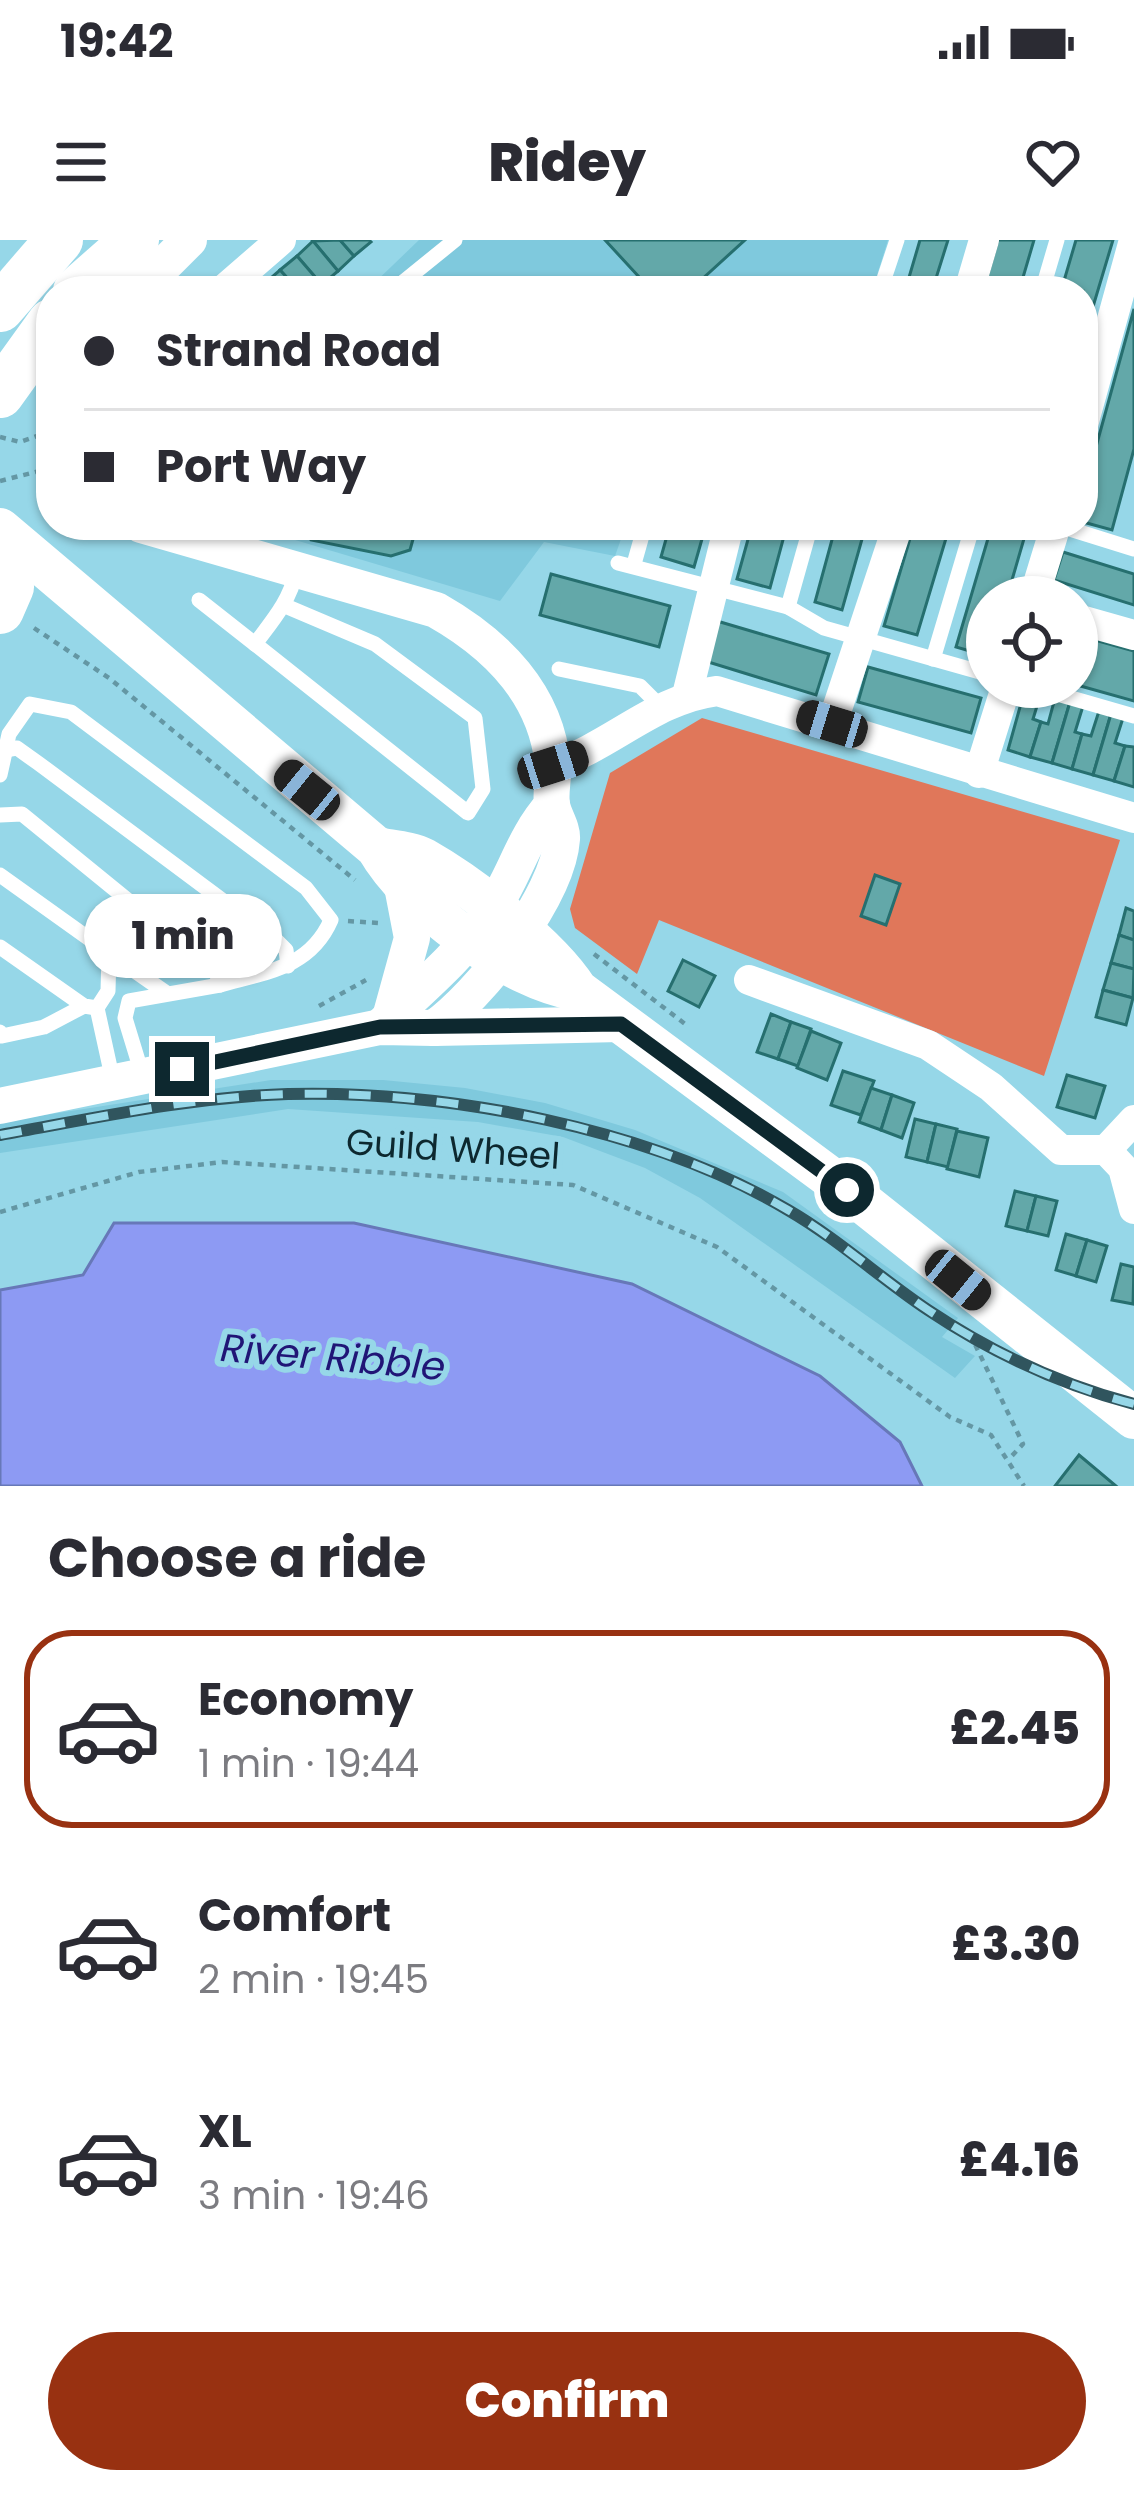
<!DOCTYPE html>
<html lang="en">
<head>
<meta charset="utf-8">
<style>
  :root { --surface:#fff; --page:#f7f7f7; --text:#2b2b33; --muted:#7c7c81; --line:#e1e1e2; --accent:#983111 }
  body { margin:0; font-family:Poppins,sans-serif; background:var(--page); color:var(--text); height:100vh; display:flex; flex-direction:column; font-size:45px; white-space:nowrap }
  * { box-sizing:border-box; margin:0 }
  p { font-size:39px; color:var(--muted) }
  .icon { flex:none; width:66px; height:66px; fill:none; stroke:currentColor; stroke-width:2; stroke-linecap:round; stroke-linejoin:round }
  .map { position:relative; height:1246px; overflow:hidden }
  .drawer { display:flex; flex-direction:column; background:var(--surface); flex:1 }
  .drawer>* { flex:none }
  .top-card { position:absolute; left:36px; top:36px; width:1062px; height:264px; border-radius:48px; box-shadow:0 3px 9px #0004; display:grid; align-content:center; height:264px; padding:0 48px; background:var(--surface) }
  .buttons { position:absolute; left:966px; top:336px; display:grid; gap:24px }
  .buttons a { display:grid; place-items:center; width:132px; height:132px; border-radius:50%; background:var(--surface); box-shadow:0 3px 9px #0004; font-size:60px }
  .end { position:absolute; width:54px; height:54px; margin:-27px; border:15px solid #0d282f; background:#fff; box-shadow:0 0 0 6px #fff }
  .from { border-radius:50% }
  .bubble { position:absolute; height:84px; border-radius:42px; background:var(--surface); box-shadow:0 3px 9px #0004; font-size:39px; font-weight:800; line-height:84px; text-align:center }
  .car { position:absolute; width:36px; height:72px; margin:-36px -18px; border-radius:15px; box-shadow:0 0 9px 3px #0007; background:linear-gradient(#222 24%,#8ab4d8 0 40%,#222 0 76%,#8ab4d8 0 86%,#222 0) }
  .top-card b { display:flex; align-items:center; gap:42px; height:114px; font-size:45px }
  .top-card b+b { border-top:3px solid var(--line) }
  .top-card i { width:30px; height:30px; background:var(--text) }
  ul { padding:0; list-style:none }
  li { display:flex; align-items:center; gap:36px; height:198px; margin:0 24px 18px; padding:0 24px; border:6px solid transparent; border-radius:48px }
  li div { flex:1 }
  li b { display:block; font-size:45px }
  li em { font-style:normal; font-weight:800 }
  li.current { border-color:var(--accent) }
  li>.icon { width:108px; height:108px; stroke-width:1.5 }
  h2 { padding:0 48px; font-size:54px; line-height:144px }
  .primary-button { display:flex; gap:24px; margin-top:auto; padding:24px 48px }
  .primary-button a { flex:1; height:138px; border-radius:72px; background:var(--accent); color:#fff; font-size:48px; font-weight:800; line-height:138px; text-align:center }
  .status { display:flex; justify-content:space-between; align-items:center; height:84px; padding:0 60px; background:var(--surface); direction:ltr }
  .status svg { height:33px; fill:currentColor }
  header { display:flex; justify-content:space-between; align-items:center; height:156px; padding:0 48px; background:var(--surface); font-size:54px; font-weight:800 }
  .map>svg:first-child { display:block }
  .built { fill:#7fc9dd }
  .green { fill:#e0775a }
  .water { fill:#8d9af3; stroke:#6778b8; stroke-width:3 }
  .building { fill:#63a8a9; stroke:#266f6f; stroke-width:3 }
  .lines { fill:none; stroke-linecap:round; stroke-linejoin:round }
  .path { stroke:#6497a4; stroke-width:4.5; stroke-dasharray:6 6; stroke-linecap:butt }
  .service { stroke:#fff; stroke-width:15 }
  .minor { stroke:#fff; stroke-width:30 }
  .tertiary { stroke:#fff; stroke-width:36 }
  .secondary { stroke:#fff; stroke-width:42 }
  .trunk { stroke:#fff; stroke-width:48 }
  .rail-casing { stroke:#30555e; stroke-width:12 }
  .rail { stroke:#96d7e8; stroke-width:8; stroke-dasharray:22; stroke-linecap:butt }
  .route { stroke:#0d282f; stroke-width:15 }
  .labels { text-anchor:middle; dominant-baseline:central; stroke-width:12; stroke-linejoin:round; paint-order:stroke }
  .street-label { font-size:36px; fill:#0d282f; stroke:#96d7e8 }
  .water-label { font-size:39px; font-style:italic; fill:#201576; stroke:#96d7e8 }
</style>
</head>
<body>
<div class="status"><b>19:42</b><svg viewBox="0 0 49 12"><path d="M0 12V9h3v3zM5 12V6h3v6zM10 12V3h3v9zM15 12V0h3v12zM26 1h20v11H26zM47 4h2v5h-2z"/></svg></div>
<header><svg class="icon" aria-label="menu" viewBox="0 0 24 24"><path d="M4 6h16M4 12h16M4 18h16"/></svg>Ridey<svg class="icon" aria-label="heart" viewBox="0 0 24 24"><path d="M12 20l-8-8c-3-5 5-10 8-4 3-6 11-1 8 4z"/></svg></header>
<div class="map">
<svg width="1134" height="1246" viewBox="0 0 1134 1246">
  <rect width="100%" height="100%" fill="#96d7e8"/>
  <!-- built -->
  <g class="built">
    <polygon points="419,0 888,0 872,51 811,51 783,44 780,51 366,51"/>
    <polygon points="245,285 626,285 615,316 544,302 500,361"/>
    <polygon points="271,840 383,840 465,848 545,863 635,890 783,952 958,1078 942,1097 975,1116 955,1138 700,958 645,928 563,897 478,882 288,869 0,913 0,882"/>
  </g>
  <!-- green -->
  <polygon class="green" points="702,478 1120,600 1044,836 659,680 637,734 575,688 570,669 610,533"/>
  <!-- water -->
  <polygon class="water" points="114,983 354,983 632,1044 820,1136 900,1202 922,1246 0,1246 0,1050 83,1035"/>
  <!-- building -->
  <g class="building">
    <polygon points="340,0 354,16 338,31 313,1"/>
    <polygon points="340,0 369,0 371,2 354,16"/>
    <polygon points="605,0 745,0 689,51 652,51"/>
    <polygon points="920,0 948,0 932,51 905,51"/>
    <polygon points="998,0 1034,0 1019,51 983,51"/>
    <polygon points="1076,0 1113,0 1083,100 1083,51 1061,51"/>
    <polygon points="313,1 338,31 322,45 297,16"/>
    <polygon points="297,16 322,45 315,51 299,51 280,30"/>
    <polygon points="280,30 299,51 270,51 264,44"/>
    <polygon points="1134,69 1134,209 1112,290 1083,282 1083,254"/>
    <polygon points="300,285 417,285 410,310 391,316 311,300"/>
    <polygon points="670,285 706,285 694,327 661,317"/>
    <polygon points="752,285 787,285 770,348 737,339"/>
    <polygon points="836,285 866,285 842,370 815,362"/>
    <polygon points="914,285 950,285 917,395 884,386"/>
    <polygon points="992,285 1028,285 1007,357 987,357 987,416 956,407"/>
    <polygon points="1063,312 1134,334 1134,365 1054,340"/>
    <polygon points="551,334 670,366 659,407 540,375"/>
    <polygon points="717,381 829,414 816,455 705,421"/>
    <polygon points="1077,395 1134,411 1134,461 1077,445"/>
    <polygon points="868,427 981,458 971,493 858,462"/>
    <polygon points="1025,449 1041,453 1033,479 1041,482 1030,517 1008,510"/>
    <polygon points="1055,458 1070,462 1052,523 1030,517 1041,482 1048,484"/>
    <polygon points="1070,462 1083,466 1075,492 1082,494 1072,529 1052,523"/>
    <polygon points="1099,471 1111,474 1093,535 1072,529 1082,494 1091,496"/>
    <polygon points="1111,474 1123,478 1115,503 1125,506 1114,541 1093,535"/>
    <polygon points="1125,506 1134,507 1134,547 1114,541"/>
    <polygon points="875,635 900,644 886,685 861,676"/>
    <polygon points="1126,668 1134,671 1134,700 1119,695"/>
    <polygon points="1119,695 1134,700 1134,729 1111,723"/>
    <polygon points="683,720 715,736 699,767 668,751"/>
    <polygon points="1111,723 1134,729 1133,758 1103,750"/>
    <polygon points="1103,750 1133,758 1126,785 1096,777"/>
    <polygon points="771,774 791,782 778,819 757,812"/>
    <polygon points="791,782 811,789 798,826 778,819"/>
    <polygon points="811,791 841,803 827,840 797,828"/>
    <polygon points="843,831 874,841 861,875 831,865"/>
    <polygon points="1067,835 1105,846 1095,878 1057,867"/>
    <polygon points="871,848 892,855 881,890 859,882"/>
    <polygon points="892,855 914,863 902,898 881,890"/>
    <polygon points="915,879 936,884 927,922 906,917"/>
    <polygon points="936,884 957,889 948,927 927,922"/>
    <polygon points="957,891 988,898 979,937 947,929"/>
    <polygon points="1015,951 1036,956 1027,991 1006,986"/>
    <polygon points="1036,956 1057,961 1048,996 1027,991"/>
    <polygon points="1066,994 1087,1000 1076,1036 1056,1030"/>
    <polygon points="1087,1000 1107,1006 1096,1042 1076,1036"/>
    <polygon points="1121,1024 1134,1027 1133,1064 1112,1060"/>
    <polygon points="1079,1215 1116,1246 1055,1246"/>
  </g>
  <g class="lines">
    <!-- path -->
    <g class="path">
      <polyline points="0,197 20,202 51,191"/>
      <polyline points="0,241 51,228"/>
      <polyline points="34,388 109,438 355,640"/>
      <polyline points="348,681 379,683"/>
      <polyline points="594,714 689,787"/>
      <polyline points="319,766 366,740"/>
      <polyline points="0,972 139,932 222,922 573,945 717,1007 950,1177 991,1195 1024,1246"/>
      <polyline points="970,1094 1023,1204 1008,1220"/>
    </g>
    <!-- service -->
    <g class="service">
      <polyline points="392,51 455,0"/>
      <polyline points="880,51 897,0"/>
      <polyline points="1042,51 1057,0"/>
      <polyline points="1057,285 1134,309"/>
      <polyline points="241,312 248,285"/>
      <polyline points="618,323 788,367 824,388 987,434"/>
      <polyline points="634,324 645,285"/>
      <polyline points="199,360 255,404"/>
      <path d="M283 365 375 404 475 478 483 549 468 573 255 404C272 381 290 361 296 332"/>
      <polyline points="788,367 811,285"/>
      <polyline points="933,419 973,285"/>
      <polyline points="559,429 640,446 660,466"/>
      <polyline points="1033,447 1134,476"/>
      <polyline points="5,510 17,508 38,523 277,701 286,710 288,726"/>
      <path d="M0 535 9 494 30 464 71 472 306 648 331 680C310 728 266 732 220 745"/>
      <polyline points="0,575 22,574 216,732 220,745 129,761 125,778 143,837"/>
      <polyline points="0,635 109,713 108,751 97,768 113,841"/>
      <polyline points="0,707 84,766 97,768"/>
      <polyline points="109,713 165,752"/>
      <polyline points="0,792 2,796 44,787 84,766"/>
    </g>
    <!-- minor -->
    <g class="minor">
      <polyline points="222,51 281,0"/>
      <polyline points="969,51 984,0"/>
      <polyline points="1083,185 1134,0"/>
      <polyline points="1034,357 1056,285"/>
      <polyline points="1077,379 1134,395"/>
      <polyline points="687,455 729,285"/>
      <polyline points="832,484 898,285"/>
      <path d="M553 525C612 506 654 459 717 451L1134 578"/>
      <polyline points="979,533 1006,447"/>
      <polyline points="749,740 928,805 991,847 1061,910 1106,910 1134,880"/>
      <polyline points="1106,910 1123,928 1134,969"/>
    </g>
    <!-- tertiary -->
    <g class="tertiary">
      <polyline points="138,51 189,0"/>
      <polyline points="391,774 412,698 402,646"/>
      <path d="M380 787C419 750 461 716 491 671 516 634 522 599 552 565"/>
      <polyline points="434,788 621,784"/>
      <path d="M0 866 380 787 434 788C480 755 558 657 562 599 563 587 553 575 552 564 550 552 554 539 553 527 547 454 496 404 436 370L141 285"/>
    </g>
    <!-- secondary -->
    <g class="secondary">
      <path d="M0 289 377 608C410 666 510 739 577 750"/>
      <path d="M377 608C392 611 411 612 424 619 470 645 549 706 577 750L847 950 1134 1178"/>
    </g>
    <!-- trunk -->
    <g class="trunk">
      <polyline points="77,51 135,0"/>
      <polyline points="0,68 59,0"/>
      <polyline points="0,154 51,83"/>
      <polyline points="0,298 10,347 0,370"/>
    </g>
    <defs>
      <path id="rail" d="M0 895C95 878 191 857 288 854 447 850 650 888 788 970 838 999 880 1038 928 1070 991 1112 1061 1145 1134 1164"/>
    </defs>
    <!-- rail casing -->
    <use href="#rail" class="rail-casing"/>
    <!-- rail -->
    <use href="#rail" class="rail"/>
  </g>
  <g class="lines">
    <!-- route -->
    <polyline class="route" points="182,829 380,787 621,784 847,950"/>
  </g>
  <g class="labels">
    <!-- street labels -->
    <g class="street-label">
      <text transform="translate(453 909) rotate(4)">Guild Wheel</text>
    </g>
    <!-- water labels -->
    <g class="water-label">
      <text transform="translate(333 1117) rotate(5)">River Ribble</text>
    </g>
  </g>
</svg>
<div class="buttons">
<a><svg class="icon" aria-label="locate" viewBox="0 0 24 24"><circle cx="12" cy="12" r="6"/><path d="M12 2v4M12 18v4M2 12h4M18 12h4"/></svg></a>
</div>
<i class="end from" style="left:847px;top:950px"></i>
<i class="end" style="left:182px;top:829px"></i>
<div class="bubble" style="left:84px;top:654px;width:198px">1 min</div>
<i class="car" style="left:832px;top:484px;rotate:287deg"></i>
<i class="car" style="left:553px;top:525px;rotate:72deg"></i>
<i class="car" style="left:307px;top:550px;rotate:309deg"></i>
<i class="car" style="left:958px;top:1040px;rotate:129deg"></i>
<div class="top-card">
<b><i class="from"></i>Strand Road</b>
<b><i></i>Port Way</b>
</div>
</div>
<section class="drawer">
<h2>Choose a ride</h2>
<ul>
<li class="current"><svg class="icon" aria-label="car" viewBox="0 0 24 24"><path d="M5 17H2v-5l4-1 3-4h7l3 4 3 1v5h-3M9 17h6M6 11h13"/><circle cx="7" cy="17" r="2"/><circle cx="17" cy="17" r="2"/></svg><div><b>Economy</b><p>1 min · 19:44</p></div><em>£2.45</em></li>
<li><svg class="icon" aria-label="car" viewBox="0 0 24 24"><path d="M5 17H2v-5l4-1 3-4h7l3 4 3 1v5h-3M9 17h6M6 11h13"/><circle cx="7" cy="17" r="2"/><circle cx="17" cy="17" r="2"/></svg><div><b>Comfort</b><p>2 min · 19:45</p></div><em>£3.30</em></li>
<li><svg class="icon" aria-label="car" viewBox="0 0 24 24"><path d="M5 17H2v-5l4-1 3-4h7l3 4 3 1v5h-3M9 17h6M6 11h13"/><circle cx="7" cy="17" r="2"/><circle cx="17" cy="17" r="2"/></svg><div><b>XL</b><p>3 min · 19:46</p></div><em>£4.16</em></li>
</ul>
<div class="primary-button"><a>Confirm</a></div>
</section>
</body>
</html>
